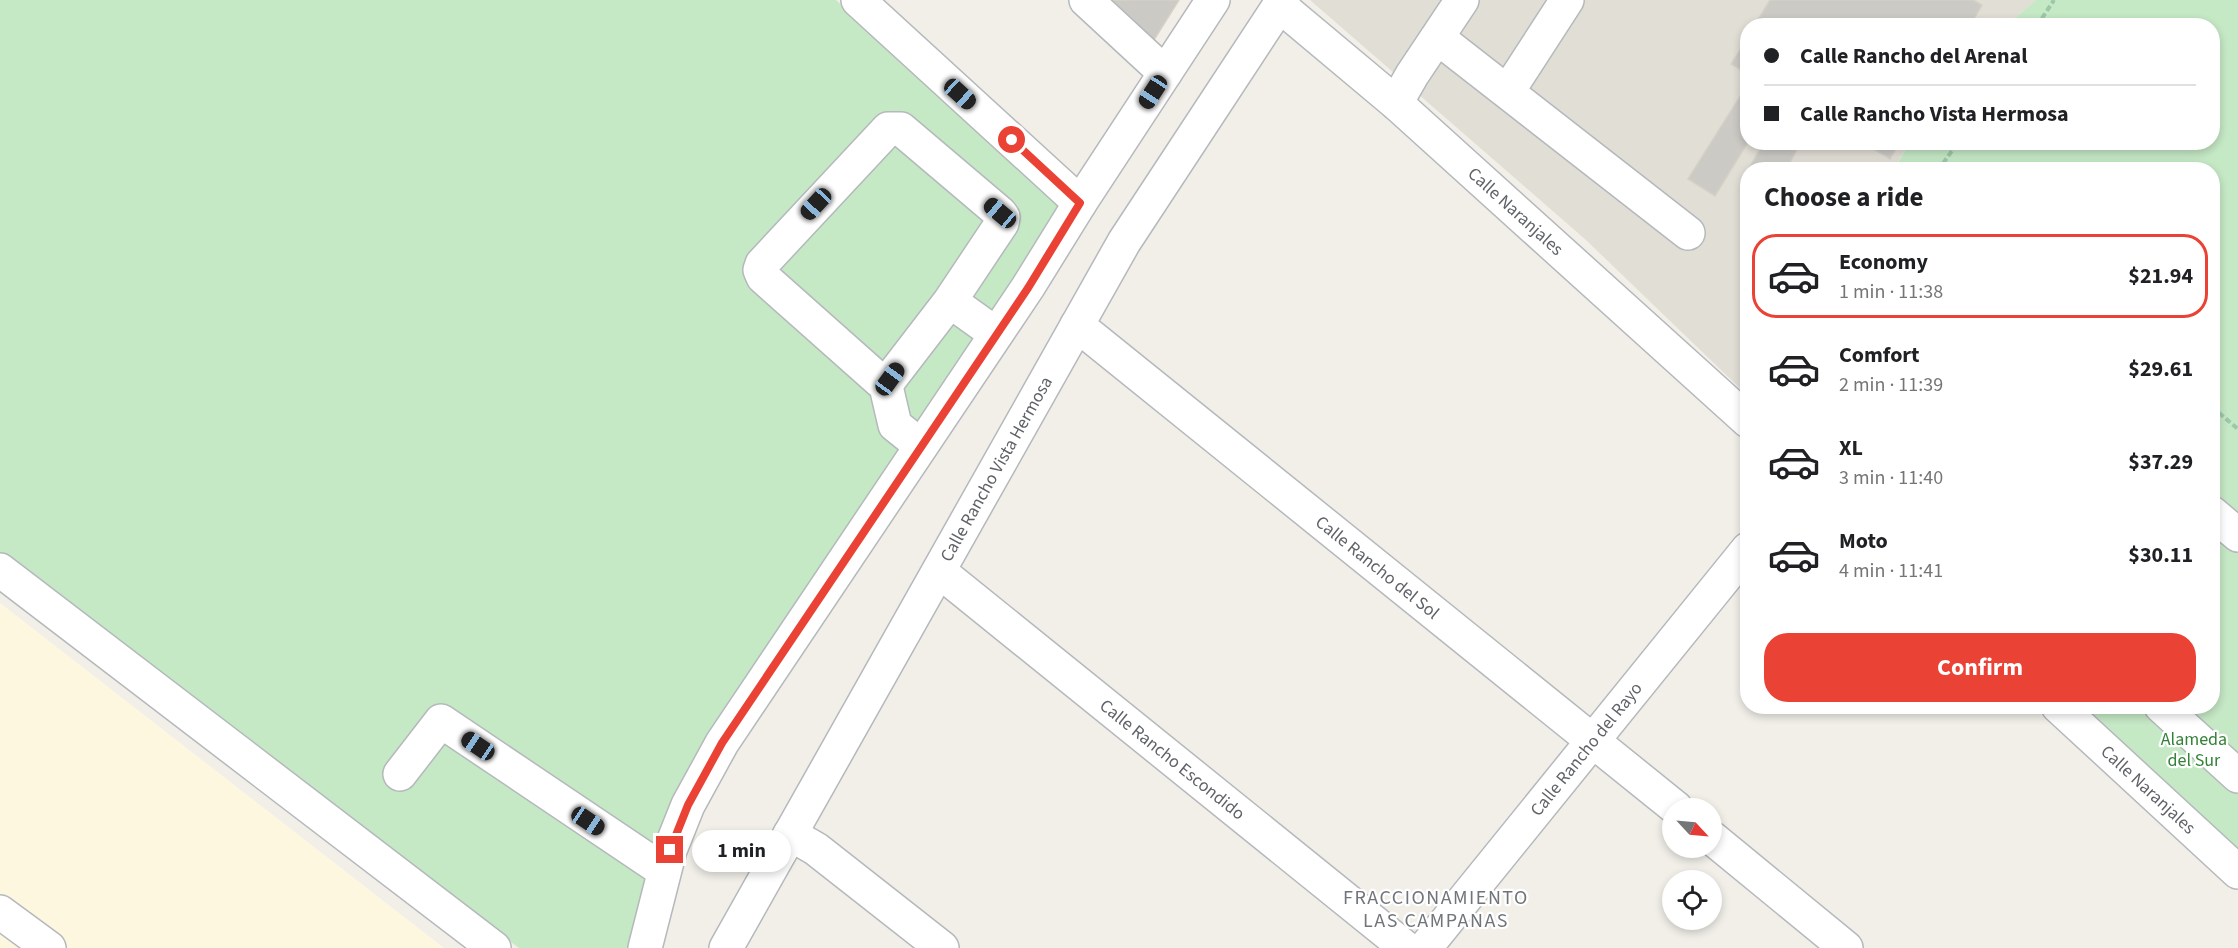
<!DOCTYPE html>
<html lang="en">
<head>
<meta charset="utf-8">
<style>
  :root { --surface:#fff; --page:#f6f6f6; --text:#202124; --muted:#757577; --line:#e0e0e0; --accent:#ea4335 }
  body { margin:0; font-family:"Source Sans 3",sans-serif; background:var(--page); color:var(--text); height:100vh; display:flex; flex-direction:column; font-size:22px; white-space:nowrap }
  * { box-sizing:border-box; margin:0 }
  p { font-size:20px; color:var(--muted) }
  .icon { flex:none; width:33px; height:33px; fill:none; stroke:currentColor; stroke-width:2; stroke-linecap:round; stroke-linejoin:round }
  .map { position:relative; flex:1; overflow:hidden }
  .sheet { position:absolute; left:1740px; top:162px; width:480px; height:552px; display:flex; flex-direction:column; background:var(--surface); border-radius:24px; box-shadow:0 3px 9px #0003 }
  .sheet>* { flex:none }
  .top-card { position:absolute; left:1740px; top:18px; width:480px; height:132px; border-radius:24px; box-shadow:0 3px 9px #0003; display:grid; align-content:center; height:132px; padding:0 24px; background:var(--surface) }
  .needle { width:39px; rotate:116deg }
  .buttons { position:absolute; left:1662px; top:798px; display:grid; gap:12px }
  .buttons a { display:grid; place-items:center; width:60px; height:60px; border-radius:50%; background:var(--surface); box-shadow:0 3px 9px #0003; font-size:30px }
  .end { position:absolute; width:27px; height:27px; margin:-14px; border:8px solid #ea4335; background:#fff; box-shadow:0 0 0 3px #fff }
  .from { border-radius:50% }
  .bubble { position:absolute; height:42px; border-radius:21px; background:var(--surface); box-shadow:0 3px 9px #0003; font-size:20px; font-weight:700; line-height:42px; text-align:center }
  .car { position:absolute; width:18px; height:36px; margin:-18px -9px; border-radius:8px; box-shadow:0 0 4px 2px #0007; background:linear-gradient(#222 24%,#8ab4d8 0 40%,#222 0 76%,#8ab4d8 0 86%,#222 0) }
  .top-card b { display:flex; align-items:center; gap:21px; height:57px; font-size:22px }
  .top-card b+b { border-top:2px solid var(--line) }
  .top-card i { width:15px; height:15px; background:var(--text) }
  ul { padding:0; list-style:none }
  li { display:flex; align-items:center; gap:18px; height:84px; margin:0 12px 9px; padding:0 12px; border:3px solid transparent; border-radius:24px }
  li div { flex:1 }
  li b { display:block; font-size:22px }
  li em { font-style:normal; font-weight:700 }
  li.active { border-color:var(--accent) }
  li>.icon { width:54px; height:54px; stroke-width:1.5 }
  h2 { padding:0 24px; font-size:27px; line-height:72px }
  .action { display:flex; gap:12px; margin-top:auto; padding:12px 24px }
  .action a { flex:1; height:69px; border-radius:24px; background:var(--accent); color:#fff; font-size:24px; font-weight:700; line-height:69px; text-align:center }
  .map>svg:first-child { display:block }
  .commercial { fill:#fef7e0 }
  .education { fill:#e1ded6 }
  .green { fill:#c5e8c5 }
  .building { fill:#cccac5; stroke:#d6d1c6; stroke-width:1.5 }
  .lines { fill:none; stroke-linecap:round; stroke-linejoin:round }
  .minor-casing { stroke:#b5b8bc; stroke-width:36 }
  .path { stroke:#9cc7a9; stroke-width:4; stroke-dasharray:6 3; stroke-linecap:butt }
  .minor { stroke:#fff; stroke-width:33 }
  .route { stroke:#ea4335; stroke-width:8 }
  .labels { text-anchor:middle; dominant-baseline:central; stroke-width:4.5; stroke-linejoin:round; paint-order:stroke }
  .street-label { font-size:18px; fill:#5f6368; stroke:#fff }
  .park-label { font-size:18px; fill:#348238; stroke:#fff }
  .neighbourhood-label { font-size:20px; letter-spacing:1.5px; fill:#70757a; stroke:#fff }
</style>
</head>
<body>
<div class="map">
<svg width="2238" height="948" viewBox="0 0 2238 948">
  <rect width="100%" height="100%" fill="#f1efe8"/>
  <!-- commercial -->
  <polygon class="commercial" points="0,603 444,948 0,948"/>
  <!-- education -->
  <polygon class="education" points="1310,0 2036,0 2007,25 1748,26 1748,142 1910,143 1893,169 1748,170 1747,395 1586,240"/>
  <!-- green -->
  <g class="green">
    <polygon points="0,0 836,0 1065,212 686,784 631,948 519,948 0,553"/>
    <polygon points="2036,0 2238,0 2238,848 2084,707 2212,706 2212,170 1893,170 1910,143 2212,142 2212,26 2007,25"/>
  </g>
  <!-- building -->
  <g class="building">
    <polygon points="1104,0 1179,0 1152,43"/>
    <polygon points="1770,0 1973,0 1982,5 1970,26 1754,26"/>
    <polygon points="1748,37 1748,74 1731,64"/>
    <polygon points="1744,90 1748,92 1748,142 1715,196 1688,179"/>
    <polygon points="1764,142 1801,142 1786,170 1748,170"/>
    <polygon points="1862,142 1900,142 1890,159"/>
  </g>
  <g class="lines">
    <defs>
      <g id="minor">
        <polyline points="858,0 1080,203"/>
        <polyline points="1086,0 1165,73"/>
        <path id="s1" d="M1279 5 1396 103 1748 421"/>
        <polyline points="1438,38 1688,233"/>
        <polyline points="1508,91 1567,0"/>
        <polyline points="1396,103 1412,75 1462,0"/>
        <polyline points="950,301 890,379 880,381 763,277 760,270 762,264 888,129 901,129 1000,213 1003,217 1002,223 950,301 996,334"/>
        <path id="s2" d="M1077 325 1676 808"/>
        <polyline points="885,382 895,425 921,446"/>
        <polyline points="2212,513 2238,535"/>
        <polyline points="0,570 494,948"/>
        <path id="s3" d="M939 571 1406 948"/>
        <path id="s4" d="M2058 706 2238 872"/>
        <polyline points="2161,706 2238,776"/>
        <polyline points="400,774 441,721 664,871"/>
        <polyline points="790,834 816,849 942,948"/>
        <polyline points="1712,838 1846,948"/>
        <polyline points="0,912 49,948"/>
        <polyline points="645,948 670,850 688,805 722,743 1028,287 1080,203 1213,0"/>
        <path id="s5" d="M726 948 1124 242 1283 0"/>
        <path id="s6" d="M1425 948 1748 549"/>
      </g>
    </defs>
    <!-- minor casing -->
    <use href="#minor" class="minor-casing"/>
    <!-- path -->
    <g class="path">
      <polyline points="2037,26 2054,0"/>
      <polyline points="1947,170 1942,165 1958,142"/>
      <polyline points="2212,407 2238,429"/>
    </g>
    <!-- minor -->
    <use href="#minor" class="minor"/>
  </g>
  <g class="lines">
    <!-- route -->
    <polyline class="route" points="670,850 688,805 722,743 1028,288 1080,203 1012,140"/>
  </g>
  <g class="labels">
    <!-- street labels -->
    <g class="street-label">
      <text stroke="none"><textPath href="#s1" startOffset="314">Calle Naranjales</textPath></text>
      <text stroke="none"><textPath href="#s5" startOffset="550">Calle Rancho Vista Hermosa</textPath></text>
      <text stroke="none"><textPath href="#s2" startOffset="386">Calle Rancho del Sol</textPath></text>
      <text stroke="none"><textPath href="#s6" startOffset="256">Calle Rancho del Rayo</textPath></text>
      <text stroke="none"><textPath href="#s3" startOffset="300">Calle Rancho Escondido</textPath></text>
      <text stroke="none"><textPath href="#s4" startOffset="123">Calle Naranjales</textPath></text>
    </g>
    <!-- park labels -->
    <g class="park-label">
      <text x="2194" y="739">Alameda<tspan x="2194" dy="21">del Sur</tspan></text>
    </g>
    <!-- neighbourhood labels -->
    <g class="neighbourhood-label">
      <text x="1436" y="898">FRACCIONAMIENTO<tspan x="1436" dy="23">LAS CAMPANAS</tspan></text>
    </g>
  </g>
</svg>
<div class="buttons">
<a><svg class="needle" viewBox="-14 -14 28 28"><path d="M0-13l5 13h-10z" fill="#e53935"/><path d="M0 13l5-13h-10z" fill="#757577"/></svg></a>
<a><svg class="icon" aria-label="locate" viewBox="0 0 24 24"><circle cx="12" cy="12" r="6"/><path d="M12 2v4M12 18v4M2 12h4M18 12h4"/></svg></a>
</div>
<i class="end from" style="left:1012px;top:140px"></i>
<i class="end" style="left:670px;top:850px"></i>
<div class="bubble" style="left:692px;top:830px;width:99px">1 min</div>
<i class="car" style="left:1153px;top:92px;rotate:213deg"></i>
<i class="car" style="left:960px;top:94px;rotate:132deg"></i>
<i class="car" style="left:816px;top:204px;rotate:223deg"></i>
<i class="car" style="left:1000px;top:213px;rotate:310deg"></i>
<i class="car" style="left:890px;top:379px;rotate:36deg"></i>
<i class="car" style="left:478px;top:746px;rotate:304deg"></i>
<i class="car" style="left:588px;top:821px;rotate:124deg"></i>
<div class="top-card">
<b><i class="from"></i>Calle Rancho del Arenal</b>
<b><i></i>Calle Rancho Vista Hermosa</b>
</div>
<section class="sheet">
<h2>Choose a ride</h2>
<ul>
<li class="active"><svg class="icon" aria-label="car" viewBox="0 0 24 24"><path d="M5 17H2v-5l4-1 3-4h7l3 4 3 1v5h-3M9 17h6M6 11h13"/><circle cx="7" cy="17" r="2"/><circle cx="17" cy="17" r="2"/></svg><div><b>Economy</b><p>1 min · 11:38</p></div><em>$21.94</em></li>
<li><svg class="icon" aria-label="car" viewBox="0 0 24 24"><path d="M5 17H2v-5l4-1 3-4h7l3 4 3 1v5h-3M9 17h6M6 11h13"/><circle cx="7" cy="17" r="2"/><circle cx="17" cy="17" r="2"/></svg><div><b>Comfort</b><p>2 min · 11:39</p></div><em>$29.61</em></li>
<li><svg class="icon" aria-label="car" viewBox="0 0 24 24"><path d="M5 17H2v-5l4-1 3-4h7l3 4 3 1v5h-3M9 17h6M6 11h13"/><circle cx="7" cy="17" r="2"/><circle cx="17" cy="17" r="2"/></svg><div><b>XL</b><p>3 min · 11:40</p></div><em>$37.29</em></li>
<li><svg class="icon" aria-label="car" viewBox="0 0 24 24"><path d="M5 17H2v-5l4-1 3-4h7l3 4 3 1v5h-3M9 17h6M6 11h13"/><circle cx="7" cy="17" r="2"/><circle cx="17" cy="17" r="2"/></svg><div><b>Moto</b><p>4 min · 11:41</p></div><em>$30.11</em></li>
</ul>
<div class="action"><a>Confirm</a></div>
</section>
</div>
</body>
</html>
